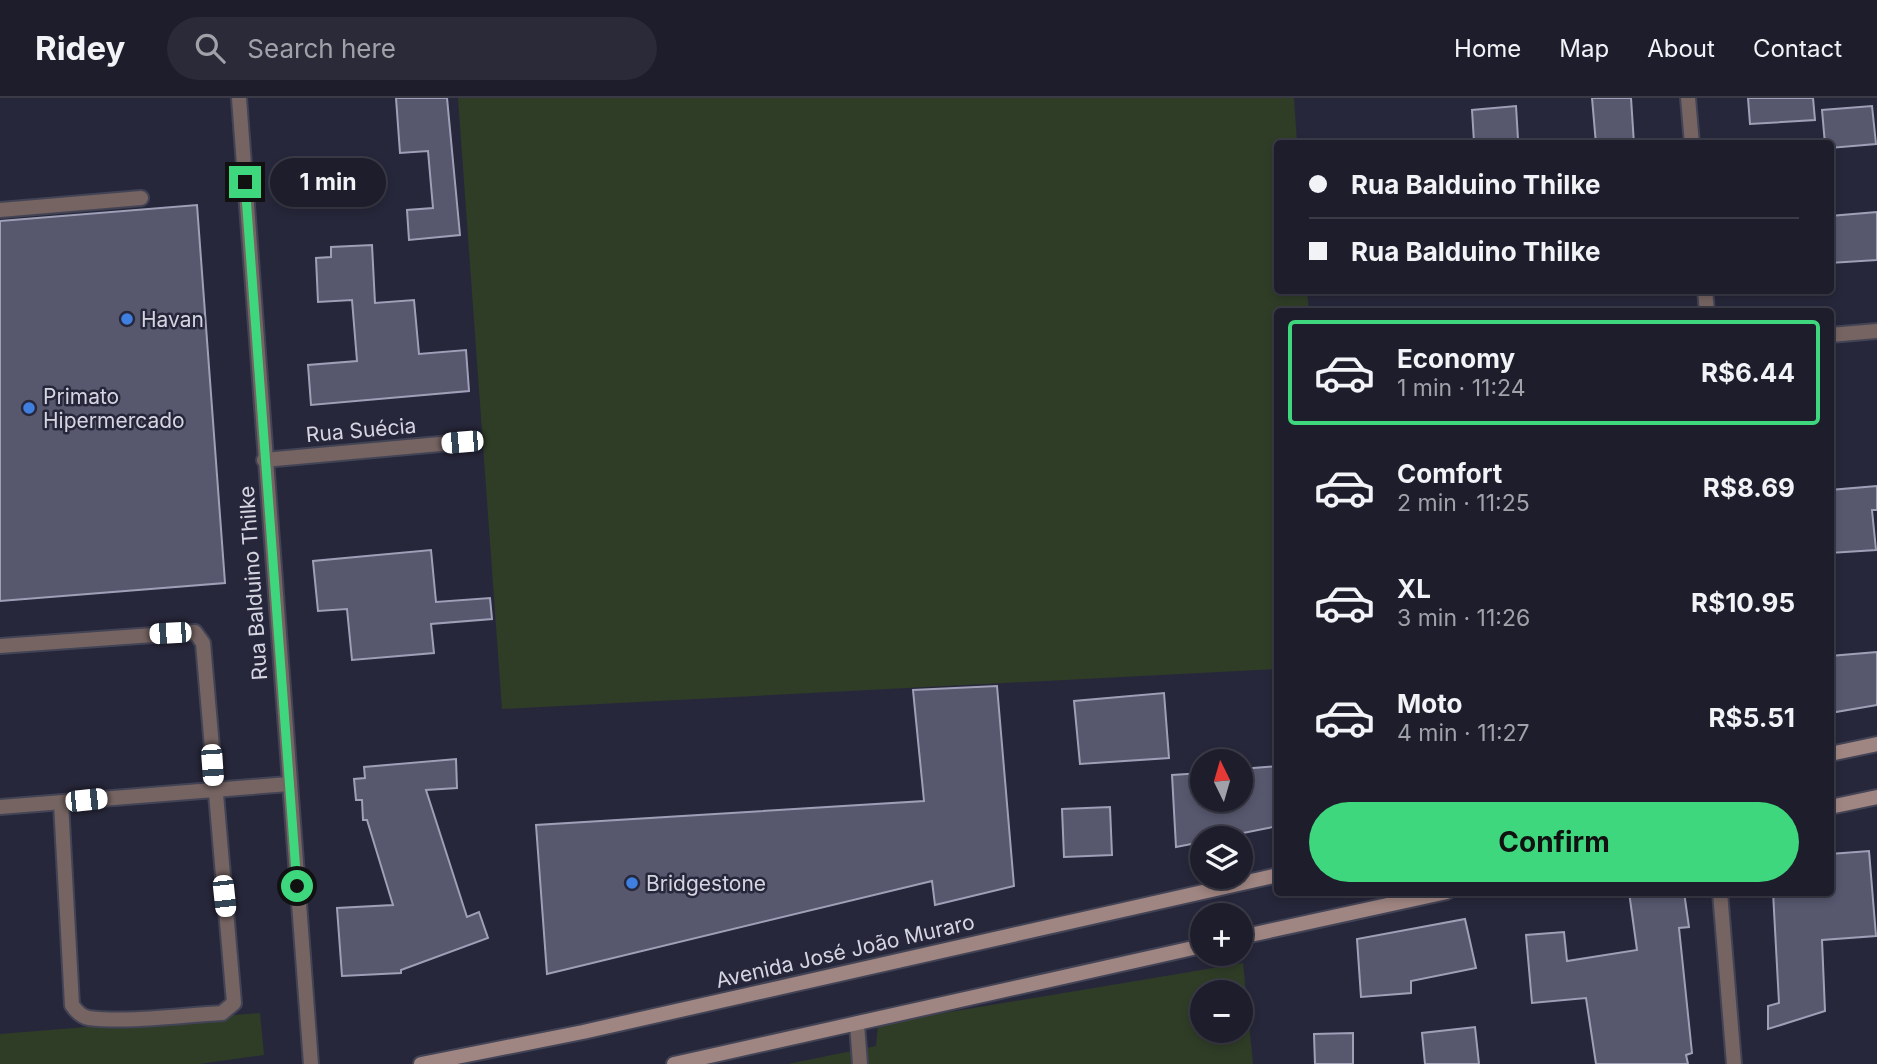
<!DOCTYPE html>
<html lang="en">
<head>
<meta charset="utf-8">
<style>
  :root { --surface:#1d1d2c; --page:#2a2a38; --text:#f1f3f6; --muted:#a0a2a9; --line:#3b3b48; --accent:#3ed77d }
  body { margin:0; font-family:Inter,sans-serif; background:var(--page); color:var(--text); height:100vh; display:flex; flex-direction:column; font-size:26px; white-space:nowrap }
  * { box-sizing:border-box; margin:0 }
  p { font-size:23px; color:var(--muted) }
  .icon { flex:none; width:38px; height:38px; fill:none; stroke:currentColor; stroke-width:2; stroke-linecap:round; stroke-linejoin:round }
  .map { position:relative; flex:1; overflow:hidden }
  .details { position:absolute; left:1274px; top:210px; width:560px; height:588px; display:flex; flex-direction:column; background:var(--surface); border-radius:7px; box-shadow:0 4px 10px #0003,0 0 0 2px var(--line) }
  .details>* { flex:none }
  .guide { position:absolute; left:1274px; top:42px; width:560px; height:154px; border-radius:7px; box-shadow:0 4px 10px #0003,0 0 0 2px var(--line); display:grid; align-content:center; height:154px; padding:0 35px; background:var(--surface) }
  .needle { width:46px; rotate:355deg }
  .fabs { position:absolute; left:1190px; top:651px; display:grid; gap:14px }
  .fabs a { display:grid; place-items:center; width:63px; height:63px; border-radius:50%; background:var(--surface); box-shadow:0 4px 10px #0003,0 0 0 2px var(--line); font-size:35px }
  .end { position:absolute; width:32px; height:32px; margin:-16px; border:9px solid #3ed77d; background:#111; box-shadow:0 0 0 4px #111 }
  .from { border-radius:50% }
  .bubble { position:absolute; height:49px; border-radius:24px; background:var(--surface); box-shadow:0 4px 10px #0003,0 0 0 2px var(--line); font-size:23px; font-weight:700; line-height:49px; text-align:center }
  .car { position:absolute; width:21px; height:42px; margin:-21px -10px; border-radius:9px; box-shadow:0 0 5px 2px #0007; background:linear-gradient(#fff 24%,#345 0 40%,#fff 0 76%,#345 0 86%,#fff 0) }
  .guide b { display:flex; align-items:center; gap:24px; height:66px; font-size:26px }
  .guide b+b { border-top:2px solid var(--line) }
  .guide i { width:18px; height:18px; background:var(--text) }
  ul { padding:12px 0 0; list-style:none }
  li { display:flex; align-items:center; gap:21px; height:105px; margin:0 14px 10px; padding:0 21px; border:4px solid transparent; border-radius:7px }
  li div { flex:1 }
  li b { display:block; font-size:26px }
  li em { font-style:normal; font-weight:700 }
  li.active { border-color:var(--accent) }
  li>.icon { width:63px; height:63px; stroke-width:1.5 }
  .action { display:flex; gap:14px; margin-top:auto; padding:14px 35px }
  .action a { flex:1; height:80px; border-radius:42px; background:var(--accent); color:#111; font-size:28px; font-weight:700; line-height:80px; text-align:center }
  header { display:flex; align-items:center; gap:42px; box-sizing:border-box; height:98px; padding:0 35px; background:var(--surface); border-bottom:2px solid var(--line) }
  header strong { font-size:33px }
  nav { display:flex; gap:38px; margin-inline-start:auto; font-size:24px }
  .search { width:490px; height:63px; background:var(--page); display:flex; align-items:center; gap:18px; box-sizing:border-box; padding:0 24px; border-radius:38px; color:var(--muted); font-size:26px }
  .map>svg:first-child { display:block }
  .green { fill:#2f3d27; fill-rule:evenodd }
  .building { fill:#57576e; stroke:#9f9fb8; stroke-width:2 }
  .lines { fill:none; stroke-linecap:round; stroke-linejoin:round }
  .service-casing { stroke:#434356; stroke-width:18 }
  .minor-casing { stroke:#434356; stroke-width:18 }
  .tertiary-casing { stroke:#434356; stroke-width:18 }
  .secondary-casing { stroke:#434356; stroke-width:18 }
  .service { stroke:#756462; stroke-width:14 }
  .minor { stroke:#756462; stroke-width:14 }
  .tertiary { stroke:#756462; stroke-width:14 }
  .secondary { stroke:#a08682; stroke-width:14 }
  .route { stroke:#3ed77d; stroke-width:9 }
  .shop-dot { fill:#3f7fe0; stroke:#27273b; stroke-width:2.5 }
  .labels { text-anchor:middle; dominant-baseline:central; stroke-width:5; stroke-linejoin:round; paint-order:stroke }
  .poi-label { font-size:21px; fill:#d5d5e2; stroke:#27273b; text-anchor:start }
  .street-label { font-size:21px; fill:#d5d5e2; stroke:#27273b }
</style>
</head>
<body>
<header>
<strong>Ridey</strong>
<div class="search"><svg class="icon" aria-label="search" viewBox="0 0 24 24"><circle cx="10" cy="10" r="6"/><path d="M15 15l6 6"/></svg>Search here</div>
<nav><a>Home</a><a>Map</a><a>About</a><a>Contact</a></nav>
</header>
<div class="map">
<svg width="1877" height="966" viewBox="0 0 1877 966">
  <rect width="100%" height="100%" fill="#27273b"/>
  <!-- green -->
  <g class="green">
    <polygon points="458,0 1294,0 1297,45 1278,46 1278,192 1307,193 1309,213 1278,214 1277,571 502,611"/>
    <path d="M1243 865 1253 966H788L876 948 878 926ZM1202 894H1241V933H1202Z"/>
    <polygon points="260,915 264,957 199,966 0,966 0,936"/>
  </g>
  <!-- building -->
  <g class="building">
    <polygon points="396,0 447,0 460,137 409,142 407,112 433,110 428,53 400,55"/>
    <polygon points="1592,0 1631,0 1634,46 1596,46"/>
    <polygon points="1748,0 1813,0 1815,22 1750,26"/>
    <polygon points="1516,8 1518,41 1474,44 1472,12"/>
    <polygon points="1872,8 1876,46 1830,50 1830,46 1825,46 1822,12"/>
    <polygon points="197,107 225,485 0,503 0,123"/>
    <polygon points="1877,114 1877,162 1830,165 1830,118"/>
    <polygon points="372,147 375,205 414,202 419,256 466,252 469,293 311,307 308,267 357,263 352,202 318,204 316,160 331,159 331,149"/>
    <polygon points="1877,388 1877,412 1872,412 1876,452 1830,455 1830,392"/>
    <polygon points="431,452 436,504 490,500 492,521 431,526 434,555 352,562 347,511 318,513 313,463"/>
    <polygon points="1877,554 1877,607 1830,615 1830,558"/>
    <polygon points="997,588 1014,788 935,807 932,783 547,876 536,727 924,703 913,592"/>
    <polygon points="1164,595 1169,660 1080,666 1074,603"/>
    <polygon points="456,661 457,690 426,692 467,819 479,814 488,840 401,872 401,875 342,878 337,810 393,807 367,722 363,722 362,702 356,702 354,681 365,680 364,669"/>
    <polygon points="1278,668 1278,728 1218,740 1202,740 1202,744 1176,749 1172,677 1202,675 1202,702 1241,702 1241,671"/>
    <polygon points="1110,709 1112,757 1064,759 1062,711"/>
    <polygon points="1869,753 1876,838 1822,842 1825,913 1768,931 1768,908 1779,905 1773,794 1830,794 1830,756"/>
    <polygon points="1629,794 1684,794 1689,829 1679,830 1692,955 1686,957 1688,966 1596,966 1586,900 1532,905 1526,837 1564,834 1567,863 1637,852"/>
    <polygon points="1465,821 1476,870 1411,883 1411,895 1361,899 1357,841"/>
    <polygon points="1475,929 1479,966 1425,966 1422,935"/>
    <polygon points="1353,935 1353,966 1315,966 1314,936"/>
  </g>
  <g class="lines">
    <defs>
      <g id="service">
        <polyline points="0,112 141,100"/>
        <path d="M0 548 195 534 203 545 234 905 222 915C183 917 127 925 89 920 82 919 76 913 72 907L61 705"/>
        <polyline points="0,709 289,686"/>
      </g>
      <g id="minor">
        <polyline points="239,0 311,966"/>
        <polyline points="1688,0 1692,46"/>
        <polyline points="1705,192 1707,214"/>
        <polyline points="1830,237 1877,233"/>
        <polyline points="264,362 462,344"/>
        <polyline points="857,926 860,966"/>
      </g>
      <polyline id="tertiary" points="1720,794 1734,966"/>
      <g id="secondary">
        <polyline points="1830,656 1877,646"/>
        <polyline points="1830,709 1877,699"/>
        <polyline points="1241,839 1447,794"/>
        <polyline points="421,966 583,934 1278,777"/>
        <polyline points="674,966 1202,848"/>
      </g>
    </defs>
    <!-- service casing -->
    <use href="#service" class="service-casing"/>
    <!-- minor casing -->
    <use href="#minor" class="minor-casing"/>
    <!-- tertiary casing -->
    <use href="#tertiary" class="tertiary-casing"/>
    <!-- secondary casing -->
    <use href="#secondary" class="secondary-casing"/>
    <!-- service -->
    <use href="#service" class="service"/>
    <!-- minor -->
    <use href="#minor" class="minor"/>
    <!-- tertiary -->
    <use href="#tertiary" class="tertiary"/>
    <!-- secondary -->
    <use href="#secondary" class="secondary"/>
  </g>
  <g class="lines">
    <!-- route -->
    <polyline class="route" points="245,84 297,788"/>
  </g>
  <!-- markers -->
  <g class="shop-dot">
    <circle cx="127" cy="221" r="7"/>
    <circle cx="29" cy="310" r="7"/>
    <circle cx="632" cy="785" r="7"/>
  </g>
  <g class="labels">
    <!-- poi labels -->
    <g class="poi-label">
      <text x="141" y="221">Havan</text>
      <text x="43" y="298">Primato<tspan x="43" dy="24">Hipermercado</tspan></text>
      <text x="646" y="785">Bridgestone</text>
    </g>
    <!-- street labels -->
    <g class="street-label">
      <text transform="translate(361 332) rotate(-5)">Rua Suécia</text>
      <text transform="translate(253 485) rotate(-94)">Rua Balduino Thilke</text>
      <text transform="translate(845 853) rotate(-13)">Avenida José João Muraro</text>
    </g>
  </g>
</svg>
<div class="fabs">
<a><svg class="needle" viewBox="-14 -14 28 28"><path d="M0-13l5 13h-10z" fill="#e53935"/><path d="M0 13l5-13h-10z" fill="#a0a2a9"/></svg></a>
<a><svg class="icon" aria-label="layers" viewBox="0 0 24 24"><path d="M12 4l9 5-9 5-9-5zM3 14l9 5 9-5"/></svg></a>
<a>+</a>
<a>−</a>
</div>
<i class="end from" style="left:297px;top:788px"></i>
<i class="end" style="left:245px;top:84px"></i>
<div class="bubble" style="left:270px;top:60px;width:116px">1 min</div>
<i class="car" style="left:462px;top:344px;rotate:265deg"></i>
<i class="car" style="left:170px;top:535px;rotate:267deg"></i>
<i class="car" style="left:212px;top:667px;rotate:176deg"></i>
<i class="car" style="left:86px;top:702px;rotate:84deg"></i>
<i class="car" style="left:224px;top:798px;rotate:174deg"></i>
<div class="guide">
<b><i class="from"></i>Rua Balduino Thilke</b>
<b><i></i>Rua Balduino Thilke</b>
</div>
<section class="details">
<ul>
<li class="active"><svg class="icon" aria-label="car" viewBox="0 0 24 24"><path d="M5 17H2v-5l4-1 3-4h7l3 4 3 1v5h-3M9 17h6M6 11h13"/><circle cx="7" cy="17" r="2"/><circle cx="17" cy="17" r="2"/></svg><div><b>Economy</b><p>1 min · 11:24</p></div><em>R$6.44</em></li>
<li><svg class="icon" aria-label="car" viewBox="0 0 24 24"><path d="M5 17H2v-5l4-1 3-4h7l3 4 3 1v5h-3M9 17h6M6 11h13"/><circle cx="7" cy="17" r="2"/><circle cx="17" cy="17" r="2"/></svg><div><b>Comfort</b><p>2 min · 11:25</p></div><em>R$8.69</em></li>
<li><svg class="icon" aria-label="car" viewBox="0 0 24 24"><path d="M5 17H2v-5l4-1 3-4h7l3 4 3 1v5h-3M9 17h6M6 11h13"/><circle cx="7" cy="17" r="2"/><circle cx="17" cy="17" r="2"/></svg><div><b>XL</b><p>3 min · 11:26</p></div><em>R$10.95</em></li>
<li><svg class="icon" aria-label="car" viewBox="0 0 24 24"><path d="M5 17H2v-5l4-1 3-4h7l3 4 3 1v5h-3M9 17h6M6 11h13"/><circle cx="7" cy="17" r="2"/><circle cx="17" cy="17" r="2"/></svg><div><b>Moto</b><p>4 min · 11:27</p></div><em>R$5.51</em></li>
</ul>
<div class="action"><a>Confirm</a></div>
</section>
</div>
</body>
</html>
